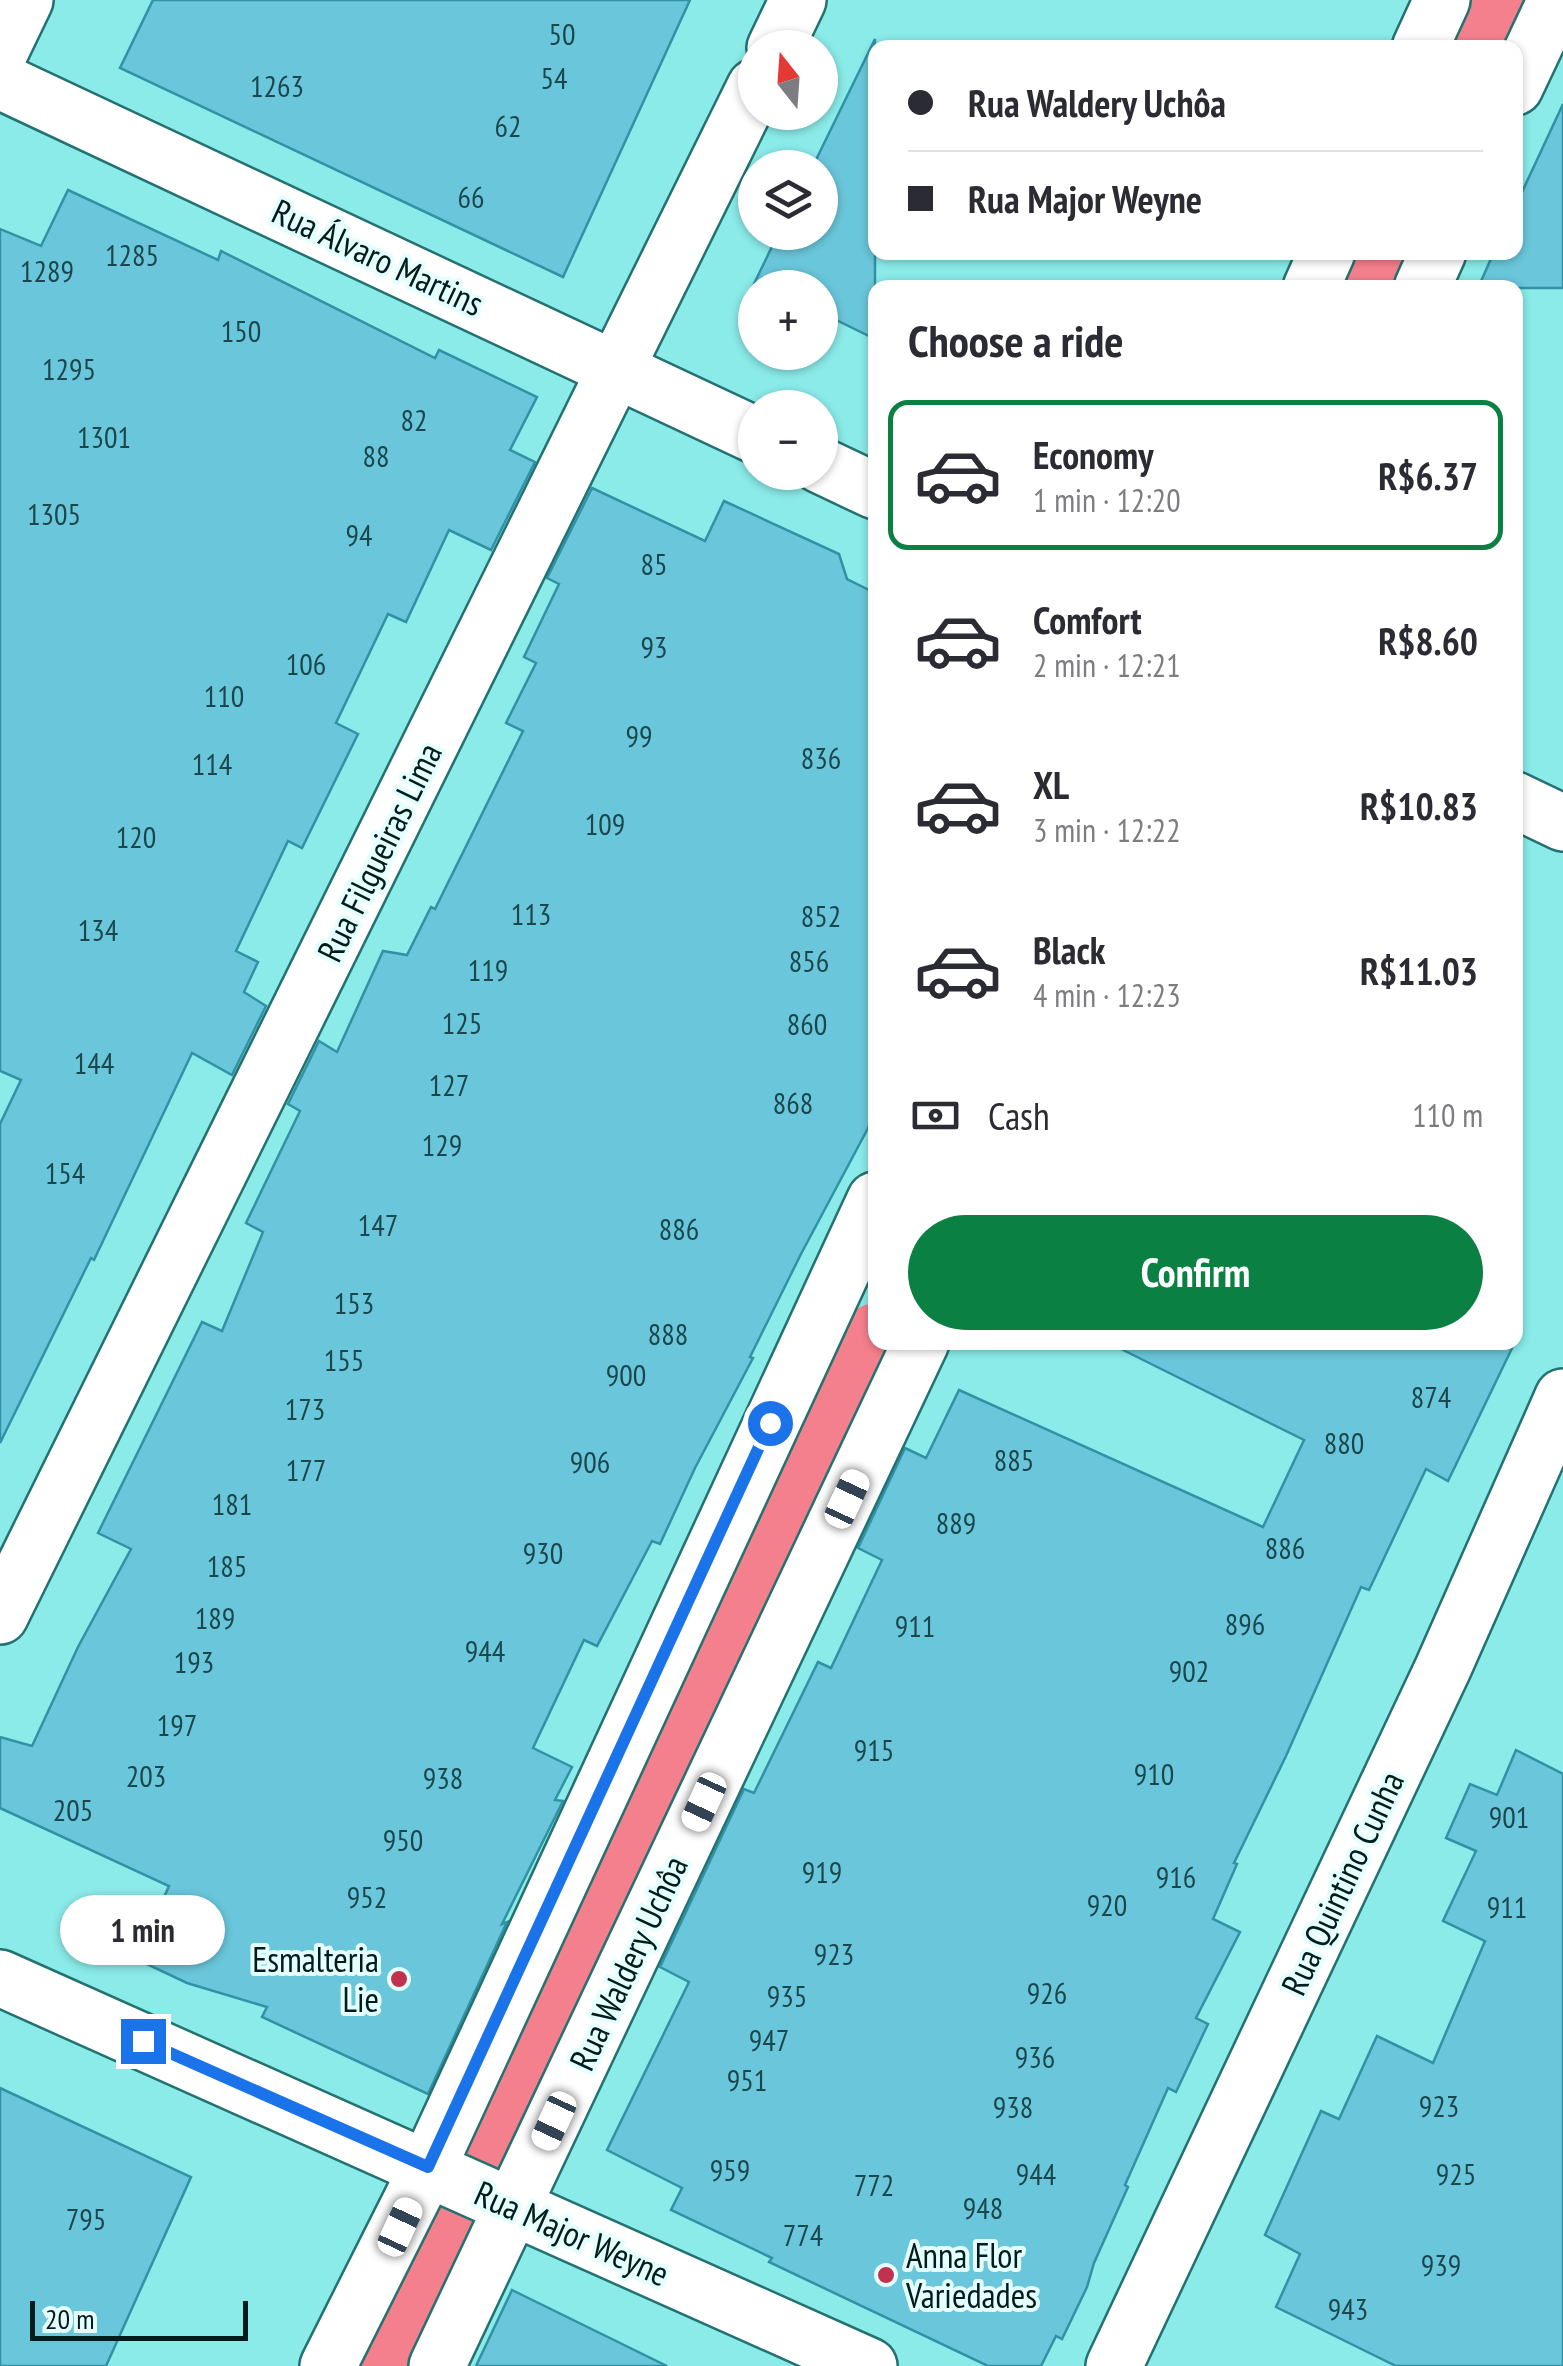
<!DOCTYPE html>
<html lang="en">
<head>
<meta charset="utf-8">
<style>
  :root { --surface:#fff; --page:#f7f7f7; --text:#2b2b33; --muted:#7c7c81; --line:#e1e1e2; --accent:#0b8043 }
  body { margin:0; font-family:"PT Sans Narrow",sans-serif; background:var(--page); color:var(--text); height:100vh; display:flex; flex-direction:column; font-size:38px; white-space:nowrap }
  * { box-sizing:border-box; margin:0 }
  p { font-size:32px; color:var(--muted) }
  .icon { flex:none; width:55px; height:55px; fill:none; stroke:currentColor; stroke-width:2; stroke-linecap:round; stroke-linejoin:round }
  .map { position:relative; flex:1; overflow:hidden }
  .sheet { position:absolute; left:868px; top:280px; width:655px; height:1070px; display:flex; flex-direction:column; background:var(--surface); border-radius:20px; box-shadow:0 2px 8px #0004 }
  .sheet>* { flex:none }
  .hud { position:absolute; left:868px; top:40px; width:655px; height:220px; border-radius:20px; box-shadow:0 2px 8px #0004; display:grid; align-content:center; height:220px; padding:0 40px; background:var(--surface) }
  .needle { width:65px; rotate:343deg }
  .controls { position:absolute; left:738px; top:30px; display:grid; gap:20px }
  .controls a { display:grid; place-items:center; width:100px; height:100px; border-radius:50%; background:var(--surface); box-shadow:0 2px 8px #0004; font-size:50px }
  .scale { position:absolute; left:30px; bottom:25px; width:218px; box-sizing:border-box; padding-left:10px; border:5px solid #001c1c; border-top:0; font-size:28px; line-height:35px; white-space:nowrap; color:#001c1c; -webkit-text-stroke:8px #e4fffe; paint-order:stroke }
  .end { position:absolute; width:45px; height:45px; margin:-22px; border:12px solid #1a73e8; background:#fff; box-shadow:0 0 0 5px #fff }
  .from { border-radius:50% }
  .bubble { position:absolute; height:70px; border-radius:35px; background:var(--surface); box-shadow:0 2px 8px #0004; font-size:32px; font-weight:700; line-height:70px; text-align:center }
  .car { position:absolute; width:30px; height:60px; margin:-30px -15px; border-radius:12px; box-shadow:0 0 8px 2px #0007; background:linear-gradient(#fff 24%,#345 0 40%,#fff 0 76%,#345 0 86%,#fff 0) }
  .hud b { display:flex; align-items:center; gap:35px; height:95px; font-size:38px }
  .hud b+b { border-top:2px solid var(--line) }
  .hud i { width:25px; height:25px; background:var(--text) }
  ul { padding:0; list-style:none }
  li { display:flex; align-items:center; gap:30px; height:150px; margin:0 20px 15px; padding:0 20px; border:5px solid transparent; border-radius:20px }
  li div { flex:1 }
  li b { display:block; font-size:38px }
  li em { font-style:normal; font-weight:700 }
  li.active { border-color:var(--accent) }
  li>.icon { width:90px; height:90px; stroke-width:1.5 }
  h2 { padding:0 40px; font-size:45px; line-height:120px }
  .pay { display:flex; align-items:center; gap:25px; height:110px; padding:0 40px; font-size:38px }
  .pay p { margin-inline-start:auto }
  .cta { display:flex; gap:20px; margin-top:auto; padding:20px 40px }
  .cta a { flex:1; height:115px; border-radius:60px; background:var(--accent); color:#fff; font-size:40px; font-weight:700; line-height:115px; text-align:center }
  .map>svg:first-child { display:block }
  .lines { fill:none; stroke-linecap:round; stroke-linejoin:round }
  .canal { stroke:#f5808d; stroke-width:78 }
  .building { fill:#6ac6da; stroke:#3192a6; stroke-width:2.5 }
  .minor-casing { stroke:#237170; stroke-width:60 }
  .minor { stroke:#fff; stroke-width:55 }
  .route { stroke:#1a73e8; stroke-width:12 }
  .poi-dot { fill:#c2324f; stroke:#e4fffe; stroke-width:4 }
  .labels { text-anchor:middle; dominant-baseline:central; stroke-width:8; stroke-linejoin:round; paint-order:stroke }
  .number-label { font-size:30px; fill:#1a464c }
  .street-label { font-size:35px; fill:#001c1c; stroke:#e4fffe }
  .poi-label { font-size:35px; fill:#001c1c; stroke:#e4fffe; text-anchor:end }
</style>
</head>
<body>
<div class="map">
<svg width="1563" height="2366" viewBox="0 0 1563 2366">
  <rect width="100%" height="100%" fill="#8aebe9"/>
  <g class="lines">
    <!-- canal -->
    <g class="canal">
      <polyline points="1487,48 1508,0"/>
      <polyline points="1378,288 1394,252"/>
      <polyline points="396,2366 496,2127 877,1342"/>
    </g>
  </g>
  <!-- building -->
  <g class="building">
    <polygon points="153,0 690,0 563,277 120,68"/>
    <polygon points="875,39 875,339 820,312 820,288 752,288 779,232 820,232 820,168 812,168"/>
    <polygon points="1563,104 1563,288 1478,288 1494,252 1515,252 1515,207"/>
    <polygon points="68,190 218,260 221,251 435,358 439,350 537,397 510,450 535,462 491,550 449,530 406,622 388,614 336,723 358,734 302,848 288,841 236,951 258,962 244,992 266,1006 232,1075 192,1053 94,1260 91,1258 0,1443 0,1124 21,1080 0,1071 0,229 41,246"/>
    <polygon points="592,488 705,541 724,501 839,554 847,579 875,593 875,1115 801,1254 750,1357 753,1358 695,1468 660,1544 652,1541 597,1646 584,1640 533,1748 572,1767 555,1800 563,1801 502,1924 507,1922 428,2094 262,2017 267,2007 187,1983 136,1959 169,1886 0,1808 0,1737 32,1746 78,1647 131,1549 98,1533 202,1322 222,1331 263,1232 246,1223 300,1111 288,1104 319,1041 337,1052 383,951 407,955 431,907 435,909 523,731 506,723 536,663 524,657 559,584 547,578"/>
    <polygon points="1107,1342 1515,1342 1448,1481 1426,1469 1369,1590 1361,1587 1286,1756 1234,1863 1237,1864 1213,1919 1240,1932 1196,2018 1208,2024 1176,2092 1168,2088 1125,2185 1128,2187 1094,2263 1087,2287 1062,2339 1056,2336 1041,2366 988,2366 769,2262 772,2258 671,2210 682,2188 607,2150 689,1982 660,1967 744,1789 754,1793 818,1662 831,1668 882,1560 858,1548 905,1448 926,1458 959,1390 1263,1527 1304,1440"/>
    <polygon points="1516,1750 1563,1774 1563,2366 1396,2366 1276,2307 1300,2254 1265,2235 1321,2111 1339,2119 1377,2036 1433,2063 1485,1941 1443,1921 1476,1851 1446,1838 1470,1784 1497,1795"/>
    <polygon points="0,2088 191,2177 106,2366 0,2366"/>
    <polygon points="512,2290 667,2366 476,2366"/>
  </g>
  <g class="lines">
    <defs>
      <g id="minor">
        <polyline points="775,48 798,0"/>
        <polyline points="1420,48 1442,0"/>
        <polyline points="0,52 25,0"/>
        <polyline points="0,81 755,435"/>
        <polyline points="1515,87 1556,0"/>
        <polyline points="1311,288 1327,252"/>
        <polyline points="1422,288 1438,252"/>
        <polyline points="820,465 875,491"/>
        <polyline points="1515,800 1563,823"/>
        <polyline points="0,1616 755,87"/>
        <polyline points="0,1978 869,2366"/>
        <polyline points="328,2366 428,2167 875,1200"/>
        <polyline points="437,2366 921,1342"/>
        <polyline points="1114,2366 1443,1668 1563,1397"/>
      </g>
    </defs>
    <!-- minor casing -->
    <use href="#minor" class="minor-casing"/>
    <!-- minor -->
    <use href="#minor" class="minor"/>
  </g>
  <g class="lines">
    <!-- route -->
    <polyline class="route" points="143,2041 428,2167 770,1423"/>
  </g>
  <!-- markers -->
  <g class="poi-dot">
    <circle cx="399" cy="1979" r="10"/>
    <circle cx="886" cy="2275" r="10"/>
  </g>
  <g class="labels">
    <!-- number labels -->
    <g class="number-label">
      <text x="562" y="33">50</text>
      <text x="554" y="77">54</text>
      <text x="277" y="85">1263</text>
      <text x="508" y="125">62</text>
      <text x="471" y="196">66</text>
      <text x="132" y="254">1285</text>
      <text x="47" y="270">1289</text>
      <text x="241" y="330">150</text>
      <text x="69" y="368">1295</text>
      <text x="414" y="419">82</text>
      <text x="104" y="436">1301</text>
      <text x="376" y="455">88</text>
      <text x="54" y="513">1305</text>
      <text x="359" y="534">94</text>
      <text x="654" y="563">85</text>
      <text x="654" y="646">93</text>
      <text x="306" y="663">106</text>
      <text x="224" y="695">110</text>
      <text x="639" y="735">99</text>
      <text x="821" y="757">836</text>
      <text x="212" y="763">114</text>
      <text x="605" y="823">109</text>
      <text x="136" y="836">120</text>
      <text x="531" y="913">113</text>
      <text x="821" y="915">852</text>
      <text x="98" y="929">134</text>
      <text x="809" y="960">856</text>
      <text x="488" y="969">119</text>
      <text x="462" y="1022">125</text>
      <text x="807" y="1023">860</text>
      <text x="94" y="1062">144</text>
      <text x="449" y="1084">127</text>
      <text x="793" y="1102">868</text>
      <text x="442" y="1144">129</text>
      <text x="65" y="1172">154</text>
      <text x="378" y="1224">147</text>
      <text x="679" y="1228">886</text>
      <text x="354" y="1302">153</text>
      <text x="668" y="1333">888</text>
      <text x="344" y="1359">155</text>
      <text x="626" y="1374">900</text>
      <text x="1431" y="1396">874</text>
      <text x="305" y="1408">173</text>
      <text x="1344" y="1442">880</text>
      <text x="1014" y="1459">885</text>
      <text x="590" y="1461">906</text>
      <text x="306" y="1469">177</text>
      <text x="232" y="1503">181</text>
      <text x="956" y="1522">889</text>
      <text x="1285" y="1547">886</text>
      <text x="543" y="1552">930</text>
      <text x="227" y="1565">185</text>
      <text x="215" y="1617">189</text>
      <text x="1245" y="1623">896</text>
      <text x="915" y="1625">911</text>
      <text x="485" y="1650">944</text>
      <text x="194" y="1661">193</text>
      <text x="1189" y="1670">902</text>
      <text x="177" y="1724">197</text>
      <text x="874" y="1749">915</text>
      <text x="1154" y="1773">910</text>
      <text x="146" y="1775">203</text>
      <text x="443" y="1777">938</text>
      <text x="73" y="1809">205</text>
      <text x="1509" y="1816">901</text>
      <text x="403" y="1839">950</text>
      <text x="822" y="1871">919</text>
      <text x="1176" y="1876">916</text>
      <text x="367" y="1896">952</text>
      <text x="1107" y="1904">920</text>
      <text x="1507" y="1906">911</text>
      <text x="834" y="1953">923</text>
      <text x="1047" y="1992">926</text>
      <text x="787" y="1995">935</text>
      <text x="769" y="2039">947</text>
      <text x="1035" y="2056">936</text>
      <text x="747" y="2079">951</text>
      <text x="1439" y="2105">923</text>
      <text x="1013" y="2106">938</text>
      <text x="730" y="2169">959</text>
      <text x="1036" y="2173">944</text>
      <text x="1456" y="2173">925</text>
      <text x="874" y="2184">772</text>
      <text x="983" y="2207">948</text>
      <text x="86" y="2218">795</text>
      <text x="803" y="2234">774</text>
      <text x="1441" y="2264">939</text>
      <text x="1348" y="2308">943</text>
    </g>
    <!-- street labels -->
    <g class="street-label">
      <text transform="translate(378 257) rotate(25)">Rua Álvaro Martins</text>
      <text transform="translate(379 852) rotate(-64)">Rua Filgueiras Lima</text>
      <text transform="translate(1342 1883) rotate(-65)">Rua Quintino Cunha</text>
      <text transform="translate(628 1963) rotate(-65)">Rua Waldery Uchôa</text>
      <text transform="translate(572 2233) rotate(24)">Rua Major Weyne</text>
    </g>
    <!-- poi labels -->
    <g class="poi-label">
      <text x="379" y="1959">Esmalteria<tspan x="379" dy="40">Lie</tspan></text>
      <text x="906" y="2255" text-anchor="start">Anna Flor<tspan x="906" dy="40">Variedades</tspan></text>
    </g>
  </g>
</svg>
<div class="controls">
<a><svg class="needle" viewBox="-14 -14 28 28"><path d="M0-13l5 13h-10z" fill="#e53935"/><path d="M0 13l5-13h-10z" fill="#7c7c81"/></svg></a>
<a><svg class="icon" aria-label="layers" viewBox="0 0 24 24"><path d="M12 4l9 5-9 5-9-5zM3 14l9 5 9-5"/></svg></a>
<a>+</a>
<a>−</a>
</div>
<div class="scale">20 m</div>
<i class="end from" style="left:770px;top:1423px"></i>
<i class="end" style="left:143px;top:2041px"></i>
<div class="bubble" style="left:60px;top:1895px;width:165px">1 min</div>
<i class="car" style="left:847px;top:1499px;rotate:25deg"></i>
<i class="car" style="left:704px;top:1802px;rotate:205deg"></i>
<i class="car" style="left:554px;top:2121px;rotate:205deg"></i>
<i class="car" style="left:400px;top:2227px;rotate:25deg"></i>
<div class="hud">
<b><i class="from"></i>Rua Waldery Uchôa</b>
<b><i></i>Rua Major Weyne</b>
</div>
<section class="sheet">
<h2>Choose a ride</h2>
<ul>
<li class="active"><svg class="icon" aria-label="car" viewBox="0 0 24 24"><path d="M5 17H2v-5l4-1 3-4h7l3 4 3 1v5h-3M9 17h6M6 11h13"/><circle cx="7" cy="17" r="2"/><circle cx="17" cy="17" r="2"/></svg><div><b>Economy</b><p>1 min · 12:20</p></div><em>R$6.37</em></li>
<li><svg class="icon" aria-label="car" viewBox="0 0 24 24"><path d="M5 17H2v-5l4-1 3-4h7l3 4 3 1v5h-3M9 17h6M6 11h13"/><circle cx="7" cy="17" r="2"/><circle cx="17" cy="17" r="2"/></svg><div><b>Comfort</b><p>2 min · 12:21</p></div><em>R$8.60</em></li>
<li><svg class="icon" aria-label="car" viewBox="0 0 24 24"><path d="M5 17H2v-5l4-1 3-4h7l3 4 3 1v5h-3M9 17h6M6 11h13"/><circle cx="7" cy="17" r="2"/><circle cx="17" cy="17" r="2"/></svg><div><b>XL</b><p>3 min · 12:22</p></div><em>R$10.83</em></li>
<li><svg class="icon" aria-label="car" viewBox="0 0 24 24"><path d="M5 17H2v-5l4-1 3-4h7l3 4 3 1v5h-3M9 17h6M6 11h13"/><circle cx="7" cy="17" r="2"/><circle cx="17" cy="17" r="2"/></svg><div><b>Black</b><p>4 min · 12:23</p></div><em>R$11.03</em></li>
</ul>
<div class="pay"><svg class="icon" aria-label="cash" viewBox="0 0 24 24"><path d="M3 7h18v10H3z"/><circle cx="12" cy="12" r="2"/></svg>Cash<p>110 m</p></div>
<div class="cta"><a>Confirm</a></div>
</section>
</div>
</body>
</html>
